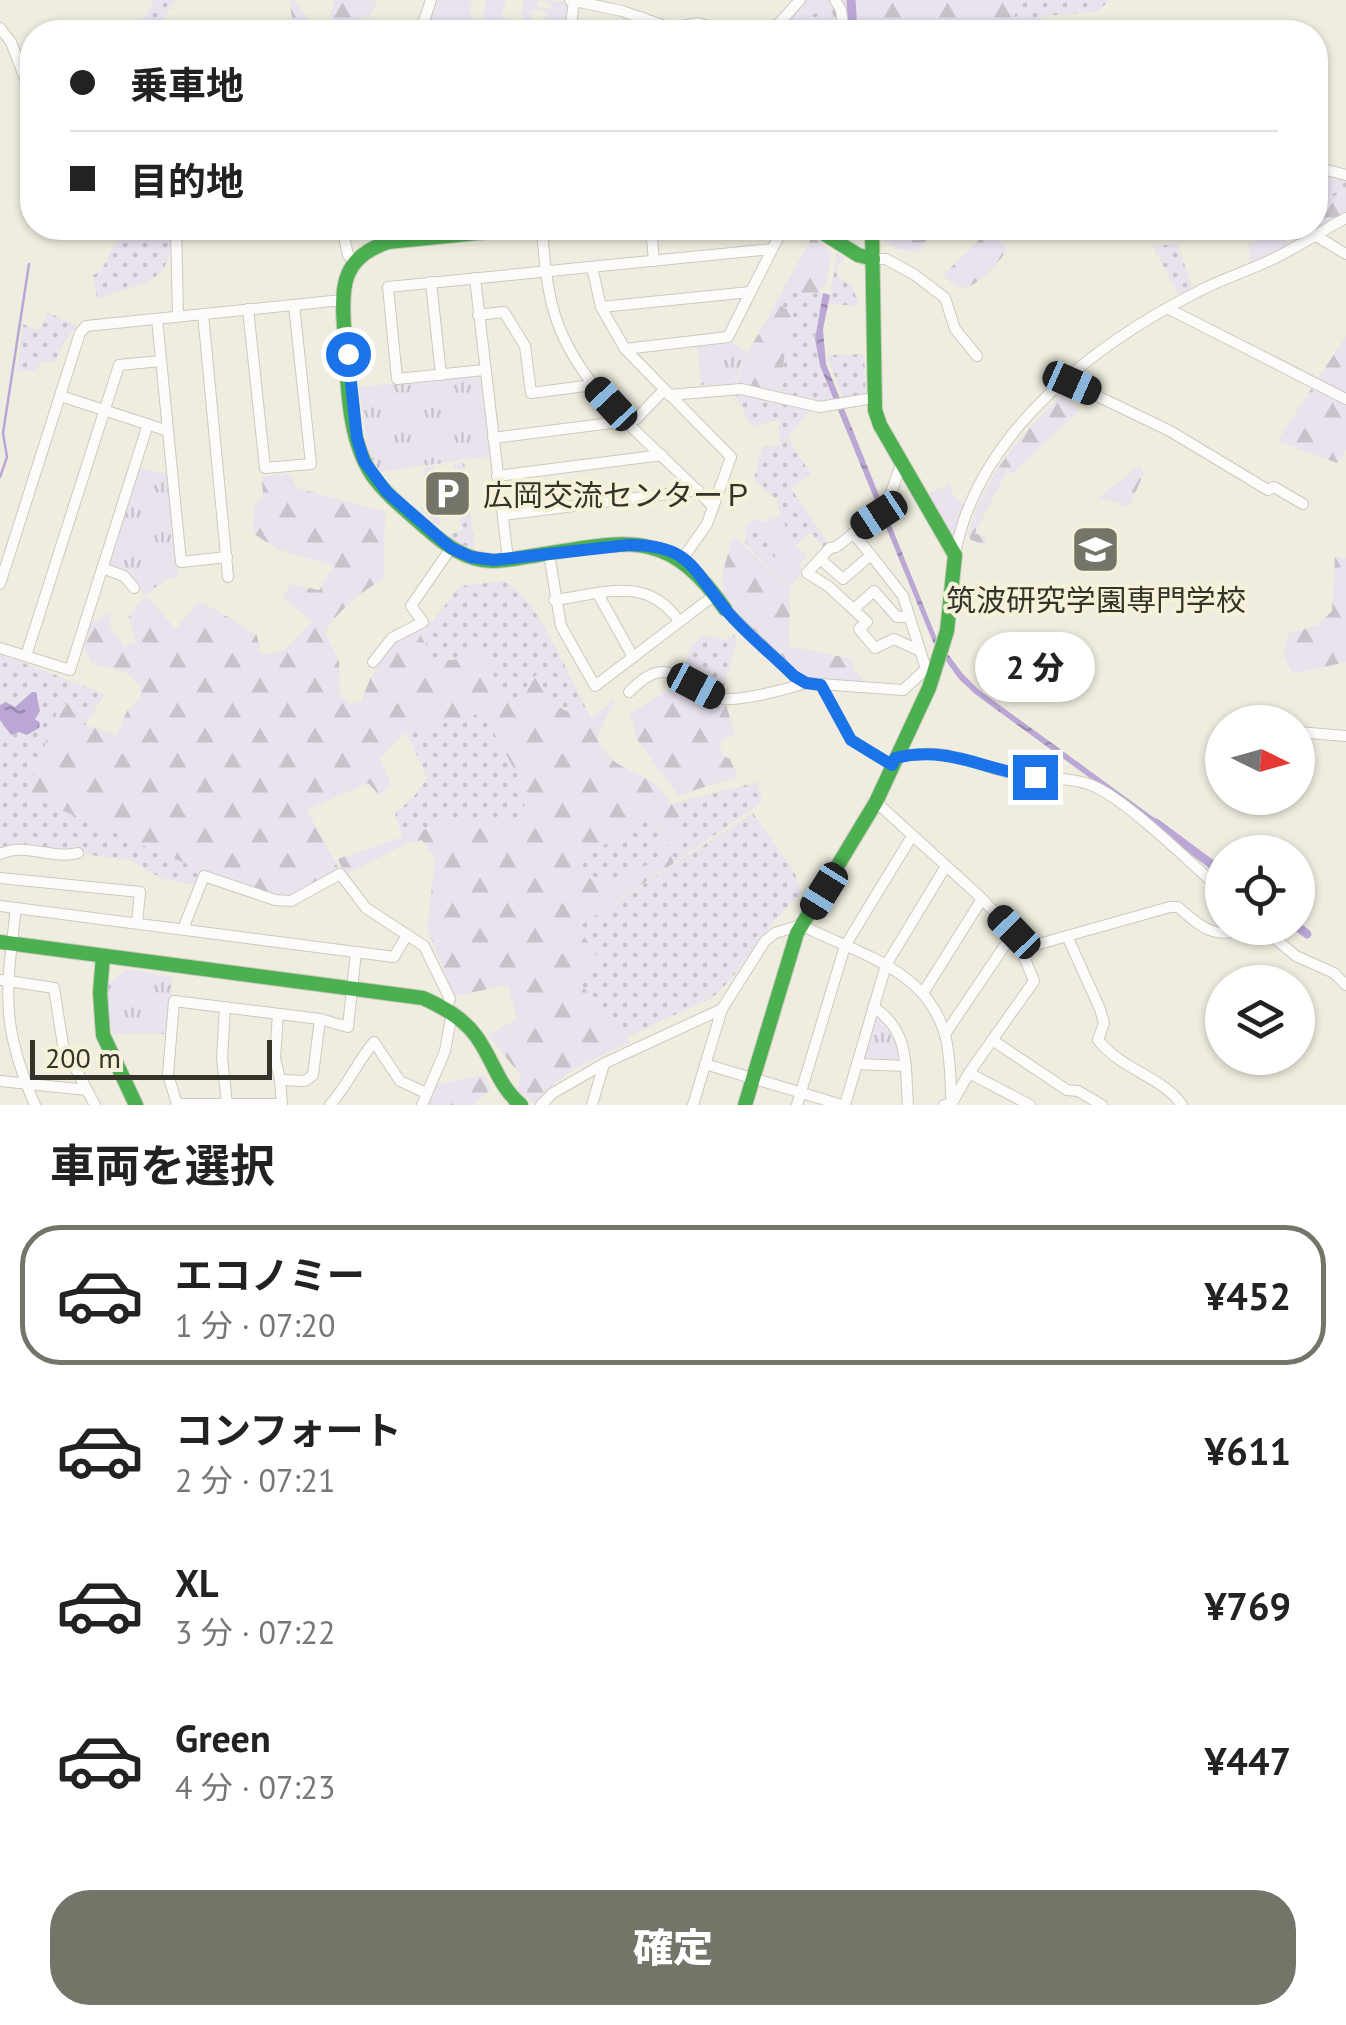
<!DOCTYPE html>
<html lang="ja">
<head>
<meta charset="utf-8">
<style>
  :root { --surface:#fff; --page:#f6f6f6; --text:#222; --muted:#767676; --line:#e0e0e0; --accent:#757469 }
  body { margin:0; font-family:"PT Sans","Noto Sans JP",sans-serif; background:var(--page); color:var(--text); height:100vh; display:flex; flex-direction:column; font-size:38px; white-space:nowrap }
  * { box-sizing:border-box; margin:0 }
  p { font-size:32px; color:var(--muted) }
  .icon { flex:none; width:55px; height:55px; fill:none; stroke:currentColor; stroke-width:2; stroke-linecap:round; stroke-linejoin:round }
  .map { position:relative; height:1105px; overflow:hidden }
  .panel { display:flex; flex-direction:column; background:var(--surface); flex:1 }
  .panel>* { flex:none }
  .top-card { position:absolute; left:20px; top:20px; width:1308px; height:220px; border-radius:40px; box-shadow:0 2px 8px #0004; display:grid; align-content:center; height:220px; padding:0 50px; background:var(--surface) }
  .needle { width:65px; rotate:95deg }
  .buttons { position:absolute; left:1205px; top:705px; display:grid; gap:20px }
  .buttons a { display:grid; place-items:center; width:110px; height:110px; border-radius:50%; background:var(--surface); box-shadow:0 2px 8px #0004; font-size:50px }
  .scale { position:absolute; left:30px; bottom:25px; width:242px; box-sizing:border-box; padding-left:10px; border:5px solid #34332a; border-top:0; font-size:28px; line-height:35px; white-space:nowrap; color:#34332a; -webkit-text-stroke:8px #f5f2d9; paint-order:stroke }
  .end { position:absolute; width:45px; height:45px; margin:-22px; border:12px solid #1a73e8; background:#fff; box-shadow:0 0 0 5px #fff }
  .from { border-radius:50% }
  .bubble { position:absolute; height:70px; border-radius:35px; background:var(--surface); box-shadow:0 2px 8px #0004; font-size:32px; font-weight:800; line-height:70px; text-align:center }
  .car { position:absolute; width:30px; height:60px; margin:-30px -15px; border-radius:12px; box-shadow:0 0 8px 2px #0007; background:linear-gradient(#222 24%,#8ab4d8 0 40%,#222 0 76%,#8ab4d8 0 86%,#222 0) }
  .top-card b { display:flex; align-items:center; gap:35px; height:95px; font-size:38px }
  .top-card b+b { border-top:2px solid var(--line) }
  .top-card i { width:25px; height:25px; background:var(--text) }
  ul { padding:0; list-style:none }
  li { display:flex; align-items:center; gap:30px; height:140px; margin:0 20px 15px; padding:0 30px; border:5px solid transparent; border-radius:40px }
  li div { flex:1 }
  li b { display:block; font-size:38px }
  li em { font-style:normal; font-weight:800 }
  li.on { border-color:var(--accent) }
  li>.icon { width:90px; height:90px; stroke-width:1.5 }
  h2 { padding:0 50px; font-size:45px; line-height:120px }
  .primary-button { display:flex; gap:20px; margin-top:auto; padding:20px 50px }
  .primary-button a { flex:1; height:115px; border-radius:40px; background:var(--accent); color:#fff; font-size:40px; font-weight:800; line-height:115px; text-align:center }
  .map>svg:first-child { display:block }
  .grass { fill:url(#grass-dots) }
  .forest { fill:url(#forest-firs); fill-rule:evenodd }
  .park { fill:url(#park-tufts) }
  .garden { fill:#e9e3ed }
  .water { fill:url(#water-ripples) }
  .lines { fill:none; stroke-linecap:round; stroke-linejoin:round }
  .stream { stroke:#baa7d5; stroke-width:2.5 }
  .canal { stroke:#baa7d5; stroke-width:9 }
  .street-casing { stroke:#cbcabf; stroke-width:12 }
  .fast-casing { stroke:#cbcabf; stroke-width:16 }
  .street { stroke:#fdfcfa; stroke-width:10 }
  .fast { stroke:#4caf50; stroke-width:14 }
  .route { stroke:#1a73e8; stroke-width:12 }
  .labels { text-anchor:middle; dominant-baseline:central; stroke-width:8; stroke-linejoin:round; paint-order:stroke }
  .poi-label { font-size:30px; fill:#34332a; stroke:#f5f2d9; text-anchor:start }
</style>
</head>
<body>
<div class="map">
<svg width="1346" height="1105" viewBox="0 0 1346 1105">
  <defs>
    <pattern id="grass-dots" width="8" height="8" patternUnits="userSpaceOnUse" patternTransform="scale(2.5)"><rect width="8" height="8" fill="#e9e3ed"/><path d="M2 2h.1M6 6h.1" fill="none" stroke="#c8c3cb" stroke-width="1.8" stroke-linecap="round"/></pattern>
    <pattern id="forest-firs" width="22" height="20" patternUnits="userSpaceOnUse" patternTransform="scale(2.5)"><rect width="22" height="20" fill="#e9e3ed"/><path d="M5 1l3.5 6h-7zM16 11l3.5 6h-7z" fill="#c8c3cb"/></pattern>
    <pattern id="park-tufts" width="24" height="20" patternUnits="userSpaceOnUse" patternTransform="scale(2.5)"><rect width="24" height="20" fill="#e9e3ed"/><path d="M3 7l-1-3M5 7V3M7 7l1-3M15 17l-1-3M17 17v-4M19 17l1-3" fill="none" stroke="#c8c3cb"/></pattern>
    <pattern id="water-ripples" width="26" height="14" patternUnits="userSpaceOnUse" patternTransform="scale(2.5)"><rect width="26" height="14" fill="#baa7d5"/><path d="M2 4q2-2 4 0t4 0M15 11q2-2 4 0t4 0" fill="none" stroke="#9889ad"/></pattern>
  </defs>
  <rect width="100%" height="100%" fill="#efeddf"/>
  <!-- grass -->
  <g class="grass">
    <polygon points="154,0 175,0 156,32 130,32 143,20"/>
    <polygon points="1018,0 1107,0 1107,2 1099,12 1043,16 1038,21 1042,32 1033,32 1013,22"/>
    <polygon points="828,10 840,15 840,32 786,32 814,12"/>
    <polygon points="1324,174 1346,180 1346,189 1315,208 1315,180"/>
    <path d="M123 228H173C172 287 145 280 97 299L93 275 101 271Z"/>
    <polygon points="1177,243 1193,289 1181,299 1153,247"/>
    <polygon points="837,253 844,258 838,267 837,276 851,285 860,306 829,304"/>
    <polygon points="785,286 804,294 823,293 815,339 819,366 834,401 818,402 778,392 793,314 776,303"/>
    <polygon points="47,312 77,326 65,340 55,362 41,361 37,370 17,372 23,324 39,331"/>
    <polygon points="864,354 866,394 844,401 827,355"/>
    <polygon points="733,391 813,407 788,437 811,475 791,488 829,545 824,550 811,532 796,546 780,516 777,500 754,480 762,447 781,445 778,429 781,420 751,426"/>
    <polygon points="464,462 475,549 459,544 447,535 462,531 453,464"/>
    <polygon points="435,466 442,522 437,525 419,509 427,507 423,468"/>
    <polygon points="755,518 761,523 778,562 795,582 790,587 744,542 747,526"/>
    <path d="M505 581C541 602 570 681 592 719L552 705 510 706 476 644 454 660H434L416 627 433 621 460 586Z"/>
    <polygon points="707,635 726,640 734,635 737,640 722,694 681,674 692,644"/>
    <polygon points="0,654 105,694 85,725 79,723 27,794 201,870 195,885 163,879 131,860 82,854 0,853 0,720 10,731 27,735 39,728 40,723 34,719 32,692 15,707 6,702 0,705"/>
    <polygon points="483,712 523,785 526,818 500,824 449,821 402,837 395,813 412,799 427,778 406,732"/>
    <polygon points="758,782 762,802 674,863 666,845 683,823 671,804"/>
    <path d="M753 813 794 872 803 893C763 924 746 969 712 998L626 1037 577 980 598 959 578 927Z"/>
    <polygon points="655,821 665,833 661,859 604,884 582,875 582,860 636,823"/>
  </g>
  <!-- forest -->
  <g class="forest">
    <polygon points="290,0 295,0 313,26 330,19 334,0 378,0 369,17 360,17 355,32 293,30"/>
    <path d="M807 0H1018L1013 21 1033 32H847L846 18C803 0 805 32 775 32Z"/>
    <polygon points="1346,189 1346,214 1288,246 1294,228 1315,228 1315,208"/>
    <path d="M879 228H935L917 253C898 249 884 248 879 228Z"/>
    <path d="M989 230 1008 250C997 262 974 295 956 286 951 284 947 278 943 275Z"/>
    <polygon points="813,235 831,253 827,281 819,293 804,294 785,286"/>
    <polygon points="776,303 793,313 778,392 736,385 748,352"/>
    <polygon points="1346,336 1346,450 1337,463 1277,441"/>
    <path d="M1063 394 1079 410 1012 474 1007 471 975 533 988 539 985 545 971 540 968 534C985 475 1020 435 1063 394Z"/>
    <polygon points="1139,466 1144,473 1129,507 1099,497"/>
    <path d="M289 473 297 488 385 512 384 579C360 592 340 609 325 632L339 661 340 695 351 704 361 702 370 679 392 643 416 627 434 660H454L477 644 510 706 537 674C554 709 554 708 592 718L615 699 597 738C613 771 628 765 653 783 666 792 675 810 683 823L675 840 666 845 674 863 578 927 599 959 578 981 631 1042C599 1057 555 1073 537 1104L517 1092 521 1076 488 1035 517 1019 508 985 454 996 427 928 435 860 422 840 407 843 345 875 338 859 449 821 500 824 525 818 523 785 483 713 406 732 380 758 391 785 379 795 368 783 307 810 339 869 289 895 271 893 201 870 26 795 61 702 75 707 79 723 117 735 127 711 141 698 140 685 126 672 92 664 84 647 91 623 110 613V626L124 646 137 642 128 618 145 595 176 629 198 602C212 605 242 627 257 635L261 655 285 650 312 621 282 597 291 584 319 590 334 566 277 549 253 533 254 506 263 497 262 477ZM655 821 665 832 662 834 665 843 658 848 661 859 605 883 583 875 582 860 636 823Z"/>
    <polygon points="733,536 790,587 789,646 852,659 853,669 862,677 861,683 810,679 795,672 724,604 722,575"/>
    <polygon points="1335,556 1346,559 1346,662 1293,674 1283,654 1289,633 1318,625 1332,611"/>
    <polygon points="681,682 725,701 735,734 719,742 723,756 730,759 738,777 678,795 637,739 630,714"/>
    <polygon points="484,1075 491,1089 473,1105 425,1105 431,1086"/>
  </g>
  <!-- park -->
  <g class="park">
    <polygon points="730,341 747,353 735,384 701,385 697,344"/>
    <polygon points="477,375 481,379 491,456 380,472 368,451 359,387"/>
    <polygon points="139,468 168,474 178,577 166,580 145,595 128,574 111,568 108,562"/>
    <polygon points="127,969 173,977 166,1034 113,1034 107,1011 108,984"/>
    <path d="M875 1015C891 1024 905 1044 900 1064L863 1059Z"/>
  </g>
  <!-- garden -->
  <g class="garden">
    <polygon points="436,0 473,0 469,9 473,20 482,19 486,0 506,0 501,17 508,20 503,32 427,32 421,28 429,21"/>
    <polygon points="524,0 539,0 538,6 550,9 552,3 541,0 571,2 567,32 542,32 547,12 536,9 531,13 529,29 535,32 527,32 521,14"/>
    <polygon points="1255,228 1281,228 1288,246 1250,265 1248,244 1259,240"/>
    <polygon points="949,484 953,495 965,504 956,536 948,537 928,494"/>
    <polygon points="780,516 796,546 807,555 799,566 803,571 795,582 778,562 761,523"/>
  </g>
  <!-- water -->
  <g class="water">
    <polygon points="823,293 830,295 823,329 826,364 937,639 962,673 979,690 1164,825 1161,830 975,694 958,678 933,642 820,366 815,339"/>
    <polygon points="32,692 36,692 40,711 35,719 40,723 39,728 27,735 19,732 11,735 0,720 0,705 6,702 15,707"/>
  </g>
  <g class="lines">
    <!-- stream -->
    <polyline class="stream" points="0,477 7,457 3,433 29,264"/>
    <!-- canal -->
    <g class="canal">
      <polyline points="851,0 853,32"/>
      <polyline points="1156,823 1222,872"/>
      <polyline points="1298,927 1307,934"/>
    </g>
    <defs>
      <g id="street">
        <polyline points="570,0 622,11 682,32"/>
        <polyline points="835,0 841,10 844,32"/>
        <polyline points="0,28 11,42 32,97"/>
        <polyline points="413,32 424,21 431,0"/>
        <polyline points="570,32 574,1"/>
        <polyline points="634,32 641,17"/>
        <polyline points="682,32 686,25 698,23 724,32"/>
        <polyline points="771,32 800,0"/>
        <polyline points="1315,167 1346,175"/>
        <polyline points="176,228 178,316"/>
        <polyline points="342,228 348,255 354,261"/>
        <path d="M542 228C544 256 546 284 554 312 578 394 658 446 713 507"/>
        <polyline points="651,228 654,261"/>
        <polyline points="1313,234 1346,254"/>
        <polyline points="873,259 886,259 915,275 945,298 955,329 977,356"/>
        <polyline points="592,267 601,307 625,349 731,457 707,524 683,558"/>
        <polyline points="475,278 508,560"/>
        <polyline points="431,282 441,375"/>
        <polyline points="601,307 750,292"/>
        <polyline points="248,309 265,468 311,464 294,305"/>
        <polyline points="1169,309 1346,399"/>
        <polyline points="203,314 228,577"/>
        <polyline points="478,315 504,312 525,346 531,393 593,385"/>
        <polyline points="157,319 181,562 227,557"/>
        <polyline points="625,349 728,337 783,228"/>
        <polyline points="484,370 397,379 388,287 772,249"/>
        <polyline points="1064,380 1170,431 1268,490 1274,487 1303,504"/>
        <polyline points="669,395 741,389 820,407 873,398"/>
        <polyline points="61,396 168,431"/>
        <polyline points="635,420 664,390"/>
        <polyline points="493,438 627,421"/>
        <polyline points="902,462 885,509 836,547 830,548 807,573 828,586 867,622 859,629 875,648 894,639 918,650"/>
        <polyline points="497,476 662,455"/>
        <polyline points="503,515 698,490"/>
        <polyline points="549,554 561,626 595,686 716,594"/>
        <path d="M955 554C978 431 1097 342 1203 289 1225 278 1250 270 1273 259 1298 247 1321 231 1346 218"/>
        <polyline points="871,555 903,596 926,669 931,669"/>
        <polyline points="820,559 843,579 871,555 853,533"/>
        <polyline points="102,568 124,576 134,588"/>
        <polyline points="0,584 80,333 86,326 342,300"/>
        <polyline points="598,594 633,657"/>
        <path d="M554 600C603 594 646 574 679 621"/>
        <polyline points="725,609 794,676 806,683 903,690 926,669"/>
        <polyline points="854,609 874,591 897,617 908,617"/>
        <polyline points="0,648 70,670 148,424"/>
        <polyline points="26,656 119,365 161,361"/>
        <polyline points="373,662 392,638 423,622 411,606 451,548"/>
        <polyline points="821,685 851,740 892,765"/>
        <path d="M629 692C670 649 678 687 719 698 739 703 786 689 806 683"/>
        <polyline points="1298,732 1346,736"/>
        <path d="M896 758C949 745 968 764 1015 774 1040 780 1068 776 1091 785 1125 798 1193 865 1222 891"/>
        <polyline points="876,802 977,894 1014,932 1034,981 969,1073 952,1103 944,1105"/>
        <path d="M0 854C26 842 52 860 78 853"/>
        <polyline points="0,878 140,892 137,923"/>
        <polyline points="0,906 394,957 407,935"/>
        <path d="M16 908C6 993 0 1024 35 1105"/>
        <polyline points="1262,928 1296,956 1334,973 1346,985"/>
        <polyline points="183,929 204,876 275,900 291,901 340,874 366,908 424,946 450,999 445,1008"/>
        <path d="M1067 936 1170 907H1178C1200 926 1215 941 1245 928"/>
        <path d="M1022 949 1067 936 1100 1009 1104 1023 1098 1040C1123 1071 1163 1077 1182 1105"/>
        <polyline points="2,980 54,988 63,1045 95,1105"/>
        <polyline points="923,993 982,899"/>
        <polyline points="225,1007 222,1058 227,1104"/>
        <path d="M873 1007C910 1030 905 1066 908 1105"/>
        <polyline points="278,1014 275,1058 280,1080"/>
        <polyline points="945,1034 1014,932"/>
        <polyline points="992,1040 1067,1090 1078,1091 1102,1105"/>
        <polyline points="705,1064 842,1105"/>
        <polyline points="857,1064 905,1066"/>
        <polyline points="969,1073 1030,1105"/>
        <polyline points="0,1081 87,1090"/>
        <polyline points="282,1104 177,1104 168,1075 174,1001 320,1019 348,1027 356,952"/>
        <polyline points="282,1105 280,1080 305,1081 313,1075 320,1019"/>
        <path d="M330 1105C348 1085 357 1062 374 1042L400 1081 426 1093"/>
        <polyline points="422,1105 445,1051 452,1012"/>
        <path d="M541 1105 553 1093 605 1063 722 1009 765 941 775 933 801 925C855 953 927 968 945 1035 951 1057 950 1082 952 1105"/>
        <polyline points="592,1105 604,1064"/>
        <polyline points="693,1105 722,1009"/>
        <polyline points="797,1105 845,946 912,836"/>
        <polyline points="845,1105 886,965 946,866"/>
      </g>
      <g id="fast">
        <path d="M528 228 388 242C343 257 341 285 344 326 348 373 345 434 372 475 386 495 408 512 426 528 445 545 467 561 493 561 508 561 523 557 538 555 627 541 668 527 725 609"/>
        <polyline points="815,228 858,255 873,259"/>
        <path d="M0 942 423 998C443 1007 463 1018 476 1036 493 1059 498 1086 521 1105"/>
        <polyline points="103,956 100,992 103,1035 136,1105"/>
        <polyline points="745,1105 797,933 876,802 929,688 947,631 955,555 880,425 875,410 872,228"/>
      </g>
    </defs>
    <!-- street casing -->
    <use href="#street" class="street-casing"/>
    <!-- fast casing -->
    <use href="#fast" class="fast-casing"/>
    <!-- street -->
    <use href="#street" class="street"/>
    <!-- fast -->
    <use href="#fast" class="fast"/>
  </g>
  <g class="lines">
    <!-- route -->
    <path class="route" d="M348 354 357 438 364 461 387 492 451 548 471 557 494 560 628 545C690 544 693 570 726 610 746 634 772 654 794 676L806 683 821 685 851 740 892 765 895 758C949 745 984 770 1035 777"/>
  </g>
  <!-- icons -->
  <defs>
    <symbol id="parking-square" viewBox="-11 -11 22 22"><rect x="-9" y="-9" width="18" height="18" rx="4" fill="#757469" stroke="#f5f2d9"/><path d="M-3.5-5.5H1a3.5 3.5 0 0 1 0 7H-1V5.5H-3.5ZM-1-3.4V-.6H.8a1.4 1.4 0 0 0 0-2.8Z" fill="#fff"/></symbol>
    <symbol id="university-square" viewBox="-11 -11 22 22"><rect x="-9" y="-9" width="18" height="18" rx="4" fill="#757469" stroke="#f5f2d9"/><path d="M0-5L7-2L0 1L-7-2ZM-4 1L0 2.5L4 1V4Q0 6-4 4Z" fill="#fff"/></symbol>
  </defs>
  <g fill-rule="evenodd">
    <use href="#parking-square" x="420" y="466" width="55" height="55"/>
    <use href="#university-square" x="1068" y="522" width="55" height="55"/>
  </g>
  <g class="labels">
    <!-- poi labels -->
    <g class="poi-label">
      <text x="483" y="494">広岡交流センターＰ</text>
      <text x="1096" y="599" text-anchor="middle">筑波研究学園専門学校</text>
    </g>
  </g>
</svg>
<div class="buttons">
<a><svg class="needle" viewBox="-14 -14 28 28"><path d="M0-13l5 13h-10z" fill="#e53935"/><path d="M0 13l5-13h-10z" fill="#767676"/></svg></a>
<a><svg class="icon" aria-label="locate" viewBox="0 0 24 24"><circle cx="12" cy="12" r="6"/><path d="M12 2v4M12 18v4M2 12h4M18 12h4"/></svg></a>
<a><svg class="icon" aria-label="layers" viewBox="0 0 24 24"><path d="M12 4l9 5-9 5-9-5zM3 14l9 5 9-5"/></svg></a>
</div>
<div class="scale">200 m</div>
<i class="end from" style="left:348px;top:354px"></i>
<i class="end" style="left:1035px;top:777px"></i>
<div class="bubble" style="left:975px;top:632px;width:120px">2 分</div>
<i class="car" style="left:1072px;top:383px;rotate:114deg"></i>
<i class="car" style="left:611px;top:404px;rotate:317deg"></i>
<i class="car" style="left:879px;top:515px;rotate:237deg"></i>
<i class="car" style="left:696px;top:686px;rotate:118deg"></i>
<i class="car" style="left:824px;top:891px;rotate:212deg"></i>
<i class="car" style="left:1014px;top:932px;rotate:316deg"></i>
<div class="top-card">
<b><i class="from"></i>乗車地</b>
<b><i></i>目的地</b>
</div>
</div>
<section class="panel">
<h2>車両を選択</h2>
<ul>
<li class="on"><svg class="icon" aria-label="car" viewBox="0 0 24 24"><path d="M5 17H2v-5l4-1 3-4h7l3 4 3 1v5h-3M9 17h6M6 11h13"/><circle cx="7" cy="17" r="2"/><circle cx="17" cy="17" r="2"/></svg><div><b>エコノミー</b><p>1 分 · 07:20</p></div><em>¥452</em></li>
<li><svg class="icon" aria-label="car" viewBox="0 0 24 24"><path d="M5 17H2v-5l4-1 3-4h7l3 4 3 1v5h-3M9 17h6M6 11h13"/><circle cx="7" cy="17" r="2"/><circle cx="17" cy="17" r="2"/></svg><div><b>コンフォート</b><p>2 分 · 07:21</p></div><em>¥611</em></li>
<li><svg class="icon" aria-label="car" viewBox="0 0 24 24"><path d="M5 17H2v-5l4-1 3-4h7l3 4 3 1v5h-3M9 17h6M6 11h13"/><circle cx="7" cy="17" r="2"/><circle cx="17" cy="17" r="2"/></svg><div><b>XL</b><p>3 分 · 07:22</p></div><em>¥769</em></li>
<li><svg class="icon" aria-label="car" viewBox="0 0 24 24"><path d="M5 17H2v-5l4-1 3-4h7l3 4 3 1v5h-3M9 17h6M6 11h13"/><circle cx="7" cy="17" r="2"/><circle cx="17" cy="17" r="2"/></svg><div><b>Green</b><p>4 分 · 07:23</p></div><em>¥447</em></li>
</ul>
<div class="primary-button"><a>確定</a></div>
</section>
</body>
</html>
